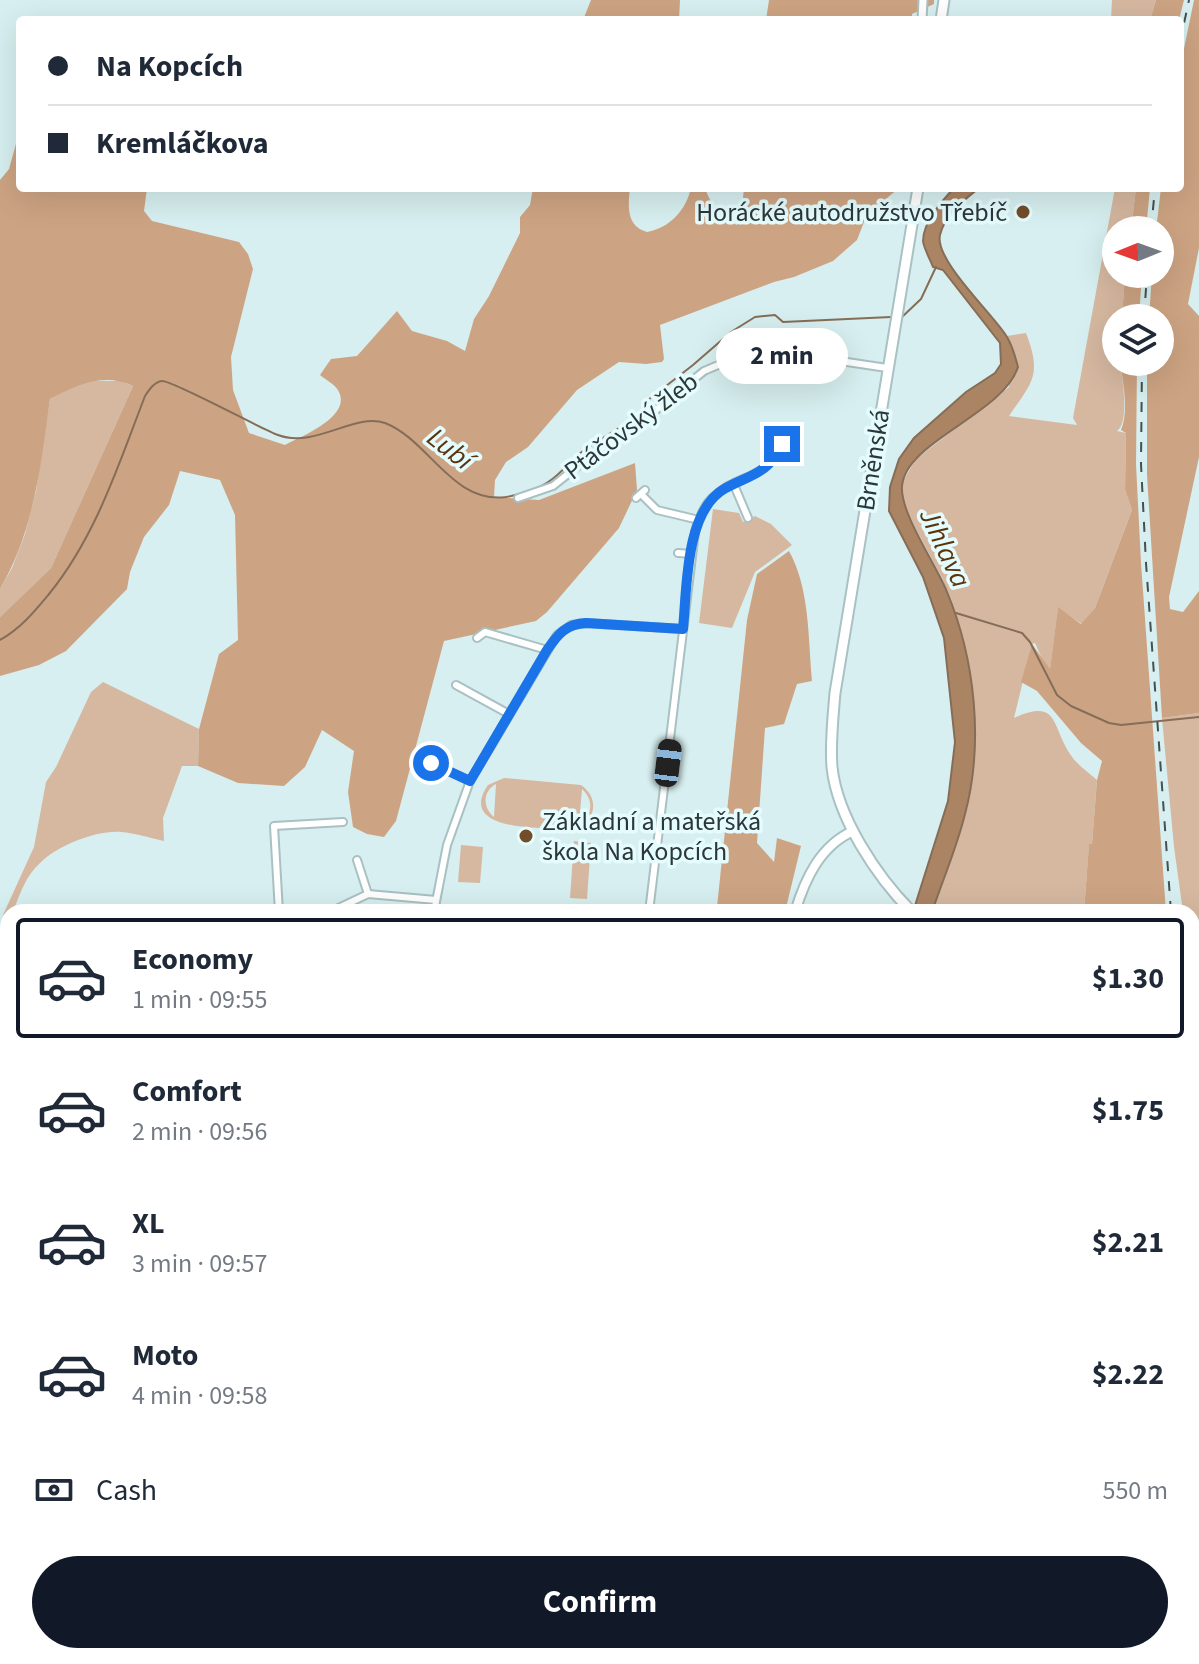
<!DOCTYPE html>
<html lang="en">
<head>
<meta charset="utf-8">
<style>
  :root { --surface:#fff; --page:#f2f2f3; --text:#1f2937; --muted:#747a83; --line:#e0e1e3; --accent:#111827 }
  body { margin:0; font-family:"Source Sans 3",sans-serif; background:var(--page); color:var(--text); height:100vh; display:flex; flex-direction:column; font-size:30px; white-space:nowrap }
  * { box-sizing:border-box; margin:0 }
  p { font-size:26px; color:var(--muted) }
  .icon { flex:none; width:44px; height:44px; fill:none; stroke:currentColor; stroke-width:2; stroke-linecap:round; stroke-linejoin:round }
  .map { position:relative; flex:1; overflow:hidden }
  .panel { position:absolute; left:0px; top:904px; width:1200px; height:760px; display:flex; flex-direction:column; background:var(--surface); border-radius:24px 24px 0 0; box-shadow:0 8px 32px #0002 }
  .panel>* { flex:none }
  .banner { position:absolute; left:16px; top:16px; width:1168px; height:176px; border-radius:8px; box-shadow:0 8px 32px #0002; display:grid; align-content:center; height:176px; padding:0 32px; background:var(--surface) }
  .needle { width:52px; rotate:269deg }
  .buttons { position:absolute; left:1102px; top:216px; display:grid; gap:16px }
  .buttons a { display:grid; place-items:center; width:72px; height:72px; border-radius:50%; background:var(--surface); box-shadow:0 8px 32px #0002; font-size:40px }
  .end { position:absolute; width:36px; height:36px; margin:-18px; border:10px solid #1a73e8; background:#fff; box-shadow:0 0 0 4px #fff }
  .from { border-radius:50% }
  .bubble { position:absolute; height:56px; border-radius:28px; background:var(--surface); box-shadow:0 8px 32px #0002; font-size:26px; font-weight:700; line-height:56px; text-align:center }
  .car { position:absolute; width:24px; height:48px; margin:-24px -12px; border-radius:10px; box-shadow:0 0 6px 2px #0007; background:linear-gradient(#222 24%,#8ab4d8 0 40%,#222 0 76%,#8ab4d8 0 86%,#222 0) }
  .banner b { display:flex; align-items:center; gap:28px; height:76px; font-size:30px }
  .banner b+b { border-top:2px solid var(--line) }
  .banner i { width:20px; height:20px; background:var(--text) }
  ul { padding:14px 0 0; list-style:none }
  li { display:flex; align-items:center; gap:24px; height:120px; margin:0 16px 12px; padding:0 16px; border:4px solid transparent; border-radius:8px }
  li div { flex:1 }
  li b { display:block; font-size:30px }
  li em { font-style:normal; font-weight:700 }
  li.active { border-color:var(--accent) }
  li>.icon { width:72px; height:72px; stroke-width:1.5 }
  .pay { display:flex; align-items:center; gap:20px; height:88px; padding:0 32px; font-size:30px }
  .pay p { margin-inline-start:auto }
  .primary-button { display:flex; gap:16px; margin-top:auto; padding:16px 32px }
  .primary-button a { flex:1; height:92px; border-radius:48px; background:var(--accent); color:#fff; font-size:32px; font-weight:700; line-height:92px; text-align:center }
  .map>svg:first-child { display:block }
  .green { fill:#d6b8a0; fill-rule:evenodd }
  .forest { fill:#cda483 }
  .water { fill:#ab8464; stroke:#866d57; stroke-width:2 }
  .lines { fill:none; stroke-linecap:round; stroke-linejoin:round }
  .stream { stroke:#866d57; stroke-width:2 }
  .minor-casing { stroke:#a9c1c2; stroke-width:10 }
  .tertiary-casing { stroke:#a9c1c2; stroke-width:11 }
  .secondary-casing { stroke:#a9c1c2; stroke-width:12 }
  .primary-casing { stroke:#a9c1c2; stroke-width:13 }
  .minor { stroke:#fff; stroke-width:6 }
  .tertiary { stroke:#fff; stroke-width:7 }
  .secondary { stroke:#fff; stroke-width:8 }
  .primary { stroke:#fff; stroke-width:9 }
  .rail { stroke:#455051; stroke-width:2; stroke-dasharray:10 10; stroke-linecap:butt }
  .route { stroke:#1a73e8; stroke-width:10 }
  .poi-dot { fill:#734c2a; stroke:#e4fcfe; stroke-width:3 }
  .labels { text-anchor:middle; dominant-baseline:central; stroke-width:7; stroke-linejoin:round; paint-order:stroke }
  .poi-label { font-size:26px; fill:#2e3738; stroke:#e4fcfe; text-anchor:end }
  .street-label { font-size:26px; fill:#2e3738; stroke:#e4fcfe }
  .water-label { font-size:28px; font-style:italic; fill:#5c340c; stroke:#e4fcfe }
</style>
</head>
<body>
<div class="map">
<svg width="1199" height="1664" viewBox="0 0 1199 1664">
  <rect width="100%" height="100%" fill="#d7eff0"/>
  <!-- green -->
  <g class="green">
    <polygon points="1112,0 1156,0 1150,20 1111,20"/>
    <path d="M1115 188H1136L1131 230H1116V274H1125L1122 318H1116V362H1120C1122 377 1130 422 1117 431L1126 433 1125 488 1132 510 1095 608 1082 624 1058 608 1050 670 1043 661 1035 643 1032 644 1014 718C1059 698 1051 725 1070 754 1076 764 1088 772 1097 780L1092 844 1089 845 1084 912H932L965 813 973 768 968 661 954 609 942 578 905 509 902 489 903 481 916 459 1009 387 1014 352 1007 336 1026 333C1042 375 1033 381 1009 416L1077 425 1073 418Z"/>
    <polygon points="84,381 120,381 133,386 51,568 0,617 0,589 12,568 25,534 36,491 50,399"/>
    <polygon points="713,509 739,513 743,522 755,516 771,524 792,545 755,572 732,628 699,623"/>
    <path d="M103 682 199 729 198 766H182L163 818 164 841C150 838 135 833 121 832 96 830 57 846 40 863 26 875 19 896 13 912H8V985L0 1031 3 915 34 847 46 782 56 767 91 692Z"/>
    <polygon points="1199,713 1199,1052 1193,1053 1192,912 1183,912 1174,847 1162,718"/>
    <path d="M504 778 581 785C601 799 595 823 573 829 549 828 455 833 488 785ZM496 784 494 817C482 807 483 791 496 784ZM582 789C594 800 593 815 579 824Z"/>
    <polygon points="574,841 591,843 587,899 570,898"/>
    <polygon points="461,845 483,847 480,883 458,882"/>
    <polygon points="1192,1208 1199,1221 1199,1664 1184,1664 1184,1656 1192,1656"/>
    <polygon points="0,1559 8,1562 8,1651 0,1649 0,1623 3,1610 0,1599"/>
    <polygon points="171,1656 214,1656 214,1662 182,1664"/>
    <polygon points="232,1656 273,1656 274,1664 232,1664"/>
    <polygon points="889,1656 940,1656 942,1664 895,1664"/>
  </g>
  <!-- forest -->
  <g class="forest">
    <polygon points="591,0 680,0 679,20 583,20"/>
    <polygon points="769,0 934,0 934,4 912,14 912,20 766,20"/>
    <polygon points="1156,0 1184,0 1179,20 1150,20"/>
    <polygon points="1194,0 1199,0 1199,248 1188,304 1199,316 1199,457 1169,597 1170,609 1183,612 1199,591 1199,713 1162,718 1147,475 1147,362 1160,362 1160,318 1149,318 1152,274 1160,274 1160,230 1156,230 1161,188 1180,188 1180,68"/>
    <path d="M19 133 20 188H147L144 211 152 221 239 242 248 254 253 269 231 357 233 390 249 433 285 445C302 436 351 417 339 392 336 385 326 380 320 375L331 359 357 356 397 311 412 331 447 341 465 351 474 319 489 296 520 233V217L530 205 533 188H630C628 206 626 226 647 232 670 228 686 210 691 188H705C711 205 720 218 737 225L741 218 744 188H899L875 208 864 222 857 240 833 261 794 277 774 282 660 325 664 359 662 362 646 364 619 362 577 390 528 447 506 462 495 480 494 497 539 500 635 463 637 490 619 528 547 612 536 621 444 641 396 821 384 837 367 834 353 827 348 792 354 751 322 730 305 767 284 786 238 783 198 766 199 729 219 654 238 640 235 515 220 480 180 471 169 505 144 537 130 572 127 589 66 651 39 665 0 676V617L51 568 133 386C103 372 77 385 50 399 41 465 34 531 0 589V180L9 169Z"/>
    <polygon points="1136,188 1150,188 1146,230 1131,230"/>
    <polygon points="1125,274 1142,274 1139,318 1122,318"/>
    <path d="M1120 362H1137L1136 464 1141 563 1166 912H1084L1089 844H1092L1097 780 1102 761 1081 743 1037 691 1021 682 1032 644 1050 669 1058 607 1081 624 1095 608 1132 510 1125 489 1126 433 1121 430C1129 411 1123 382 1120 362Z"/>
    <path d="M789 551C810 589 808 638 812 681L797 684 784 724 765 728 757 843 774 862 777 838 801 846 785 912H714L717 907 747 620 757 574Z"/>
  </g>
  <!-- water -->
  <path class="water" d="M954 188H979C963 201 945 214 940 235 934 260 994 315 1007 337 1013 347 1015 356 1018 367 1003 414 906 441 902 486 900 514 936 564 947 592 975 659 984 743 965 814 957 847 943 879 932 912H913L948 801 955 742 944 638 923 577 889 511 890 487 899 459 914 438 966 392 995 373 1001 364 1000 343 943 270 933 267C930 259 924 249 923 241 923 222 942 201 954 188Z"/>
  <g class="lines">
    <!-- stream -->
    <g class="stream">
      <polyline points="902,317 921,299 936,267"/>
      <polyline points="956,613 1022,633 1030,642 1057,695 1071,706 1109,723 1121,725 1199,717"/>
      <path d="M0 640C21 628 34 612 49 594 96 536 118 466 145 396 149 390 154 382 162 381 172 380 259 428 278 435 315 449 355 412 385 423 429 440 452 504 506 497 519 495 541 488 551 480 563 472 571 459 583 451 604 436 628 424 649 408L648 400 693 365 731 332 755 317 775 315 783 322 891 317"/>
    </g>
    <defs>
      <g id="minor">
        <polyline points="734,485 748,518"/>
        <polyline points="641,494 657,510 699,520"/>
        <polyline points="518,498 553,486 598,450 629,432 704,371 749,352 767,350 887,368"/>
        <polyline points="636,498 645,490"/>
        <polyline points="678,553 692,554"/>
        <polyline points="477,638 485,632 547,650"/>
        <polyline points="456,685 509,714"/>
        <polyline points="431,763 470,781"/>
        <polyline points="357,860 368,894"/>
        <polyline points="279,912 274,826 343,822"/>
        <polyline points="330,912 368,894 436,900"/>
        <polyline points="434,912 447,845 470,781 557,635 571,625 586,623 683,629"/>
        <path d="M649 912 695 532C699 519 703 507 712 498 742 469 769 485 786 434"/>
        <polyline points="0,1553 8,1555"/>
        <polyline points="230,1656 230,1664"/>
        <polyline points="284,1656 285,1664"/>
        <polyline points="356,1656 360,1664"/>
        <polyline points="371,1656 372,1664"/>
        <polyline points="553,1656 561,1664"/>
        <polyline points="841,1656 843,1664"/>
        <polyline points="887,1656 893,1664"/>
        <polyline points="447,1664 448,1656"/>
        <polyline points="613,1664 613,1656"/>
        <polyline points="643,1664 644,1656"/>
        <polyline points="695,1664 698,1656"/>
      </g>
      <g id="tertiary">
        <polyline points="922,20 923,0"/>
        <polyline points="976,1656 976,1664"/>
        <polyline points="983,1656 986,1664"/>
        <polyline points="121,1664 124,1656"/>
      </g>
      <g id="secondary">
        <path d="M795 912C805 879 820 846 853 831"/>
        <polyline points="0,1536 8,1535"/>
      </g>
      <g id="primary">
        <polyline points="941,20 944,0"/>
        <path d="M912 912C877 877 837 817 832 767 830 743 833 717 835 693L918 188"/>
        <polyline points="1192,1164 1199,1174"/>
      </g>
    </defs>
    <!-- minor casing -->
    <use href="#minor" class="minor-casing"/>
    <!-- tertiary casing -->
    <use href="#tertiary" class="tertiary-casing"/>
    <!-- secondary casing -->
    <use href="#secondary" class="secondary-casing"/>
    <!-- primary casing -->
    <use href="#primary" class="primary-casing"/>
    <!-- minor -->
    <use href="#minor" class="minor"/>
    <!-- tertiary -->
    <use href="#tertiary" class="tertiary"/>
    <!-- secondary -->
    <use href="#secondary" class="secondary"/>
    <!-- primary -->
    <use href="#primary" class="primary"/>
    <!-- rail -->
    <g class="rail">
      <polyline points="1180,42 1189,0"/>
      <polyline points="1151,230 1155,188"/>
      <polyline points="1144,318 1147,274"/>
      <polyline points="1142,362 1141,464 1146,563 1171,912"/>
      <polyline points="1192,1070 1199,1093"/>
    </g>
  </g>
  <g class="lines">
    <!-- route -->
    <path class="route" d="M431 763 470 781 547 650C558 634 566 624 586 623L683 629C687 588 685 512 724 489 751 474 767 475 782 444"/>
  </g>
  <!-- markers -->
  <g class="poi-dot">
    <circle cx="1023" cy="212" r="8"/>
    <circle cx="526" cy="836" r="8"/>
  </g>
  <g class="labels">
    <!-- poi labels -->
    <g class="poi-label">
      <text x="1007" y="212">Horácké autodružstvo Třebíč</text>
      <text x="542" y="821" text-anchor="start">Základní a mateřská<tspan x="542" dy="30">škola Na Kopcích</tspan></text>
    </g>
    <!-- street labels -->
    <g class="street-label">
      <text transform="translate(631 426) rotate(-37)">Ptáčovský žleb</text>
      <text transform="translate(873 460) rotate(-81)">Brněnská</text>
    </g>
    <!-- water labels -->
    <g class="water-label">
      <text transform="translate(450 449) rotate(38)">Lubí</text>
      <text transform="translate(945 548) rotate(65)">Jihlava</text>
    </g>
  </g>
</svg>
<div class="buttons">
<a><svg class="needle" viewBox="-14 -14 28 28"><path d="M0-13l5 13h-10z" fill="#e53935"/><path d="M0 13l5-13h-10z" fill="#747a83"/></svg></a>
<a><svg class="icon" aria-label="layers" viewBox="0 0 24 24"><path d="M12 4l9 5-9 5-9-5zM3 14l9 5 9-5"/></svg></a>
</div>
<i class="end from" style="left:431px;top:763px"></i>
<i class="end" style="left:782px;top:444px"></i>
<div class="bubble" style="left:716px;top:328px;width:132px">2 min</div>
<i class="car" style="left:668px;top:763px;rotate:7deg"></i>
<div class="banner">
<b><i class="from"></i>Na Kopcích</b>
<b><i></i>Kremláčkova</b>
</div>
<section class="panel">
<ul>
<li class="active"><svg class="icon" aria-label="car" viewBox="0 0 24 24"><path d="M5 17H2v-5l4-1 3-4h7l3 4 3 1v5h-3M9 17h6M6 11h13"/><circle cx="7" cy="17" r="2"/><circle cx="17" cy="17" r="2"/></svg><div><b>Economy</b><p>1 min · 09:55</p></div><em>$1.30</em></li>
<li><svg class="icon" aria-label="car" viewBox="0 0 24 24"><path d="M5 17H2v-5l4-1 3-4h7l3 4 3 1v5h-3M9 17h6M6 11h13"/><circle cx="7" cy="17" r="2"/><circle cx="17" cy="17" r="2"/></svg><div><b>Comfort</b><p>2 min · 09:56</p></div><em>$1.75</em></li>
<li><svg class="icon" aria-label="car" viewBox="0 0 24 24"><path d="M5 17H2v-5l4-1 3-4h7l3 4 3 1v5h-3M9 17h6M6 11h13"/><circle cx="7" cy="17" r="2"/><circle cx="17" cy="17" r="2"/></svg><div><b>XL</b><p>3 min · 09:57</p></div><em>$2.21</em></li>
<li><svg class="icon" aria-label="car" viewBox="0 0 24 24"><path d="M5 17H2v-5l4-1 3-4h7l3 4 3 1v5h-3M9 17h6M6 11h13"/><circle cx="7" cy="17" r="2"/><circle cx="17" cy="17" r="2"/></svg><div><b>Moto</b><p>4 min · 09:58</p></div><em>$2.22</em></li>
</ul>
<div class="pay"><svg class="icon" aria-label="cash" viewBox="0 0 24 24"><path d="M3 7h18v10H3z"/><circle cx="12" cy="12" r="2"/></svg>Cash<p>550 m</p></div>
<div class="primary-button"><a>Confirm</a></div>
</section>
</div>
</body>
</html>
